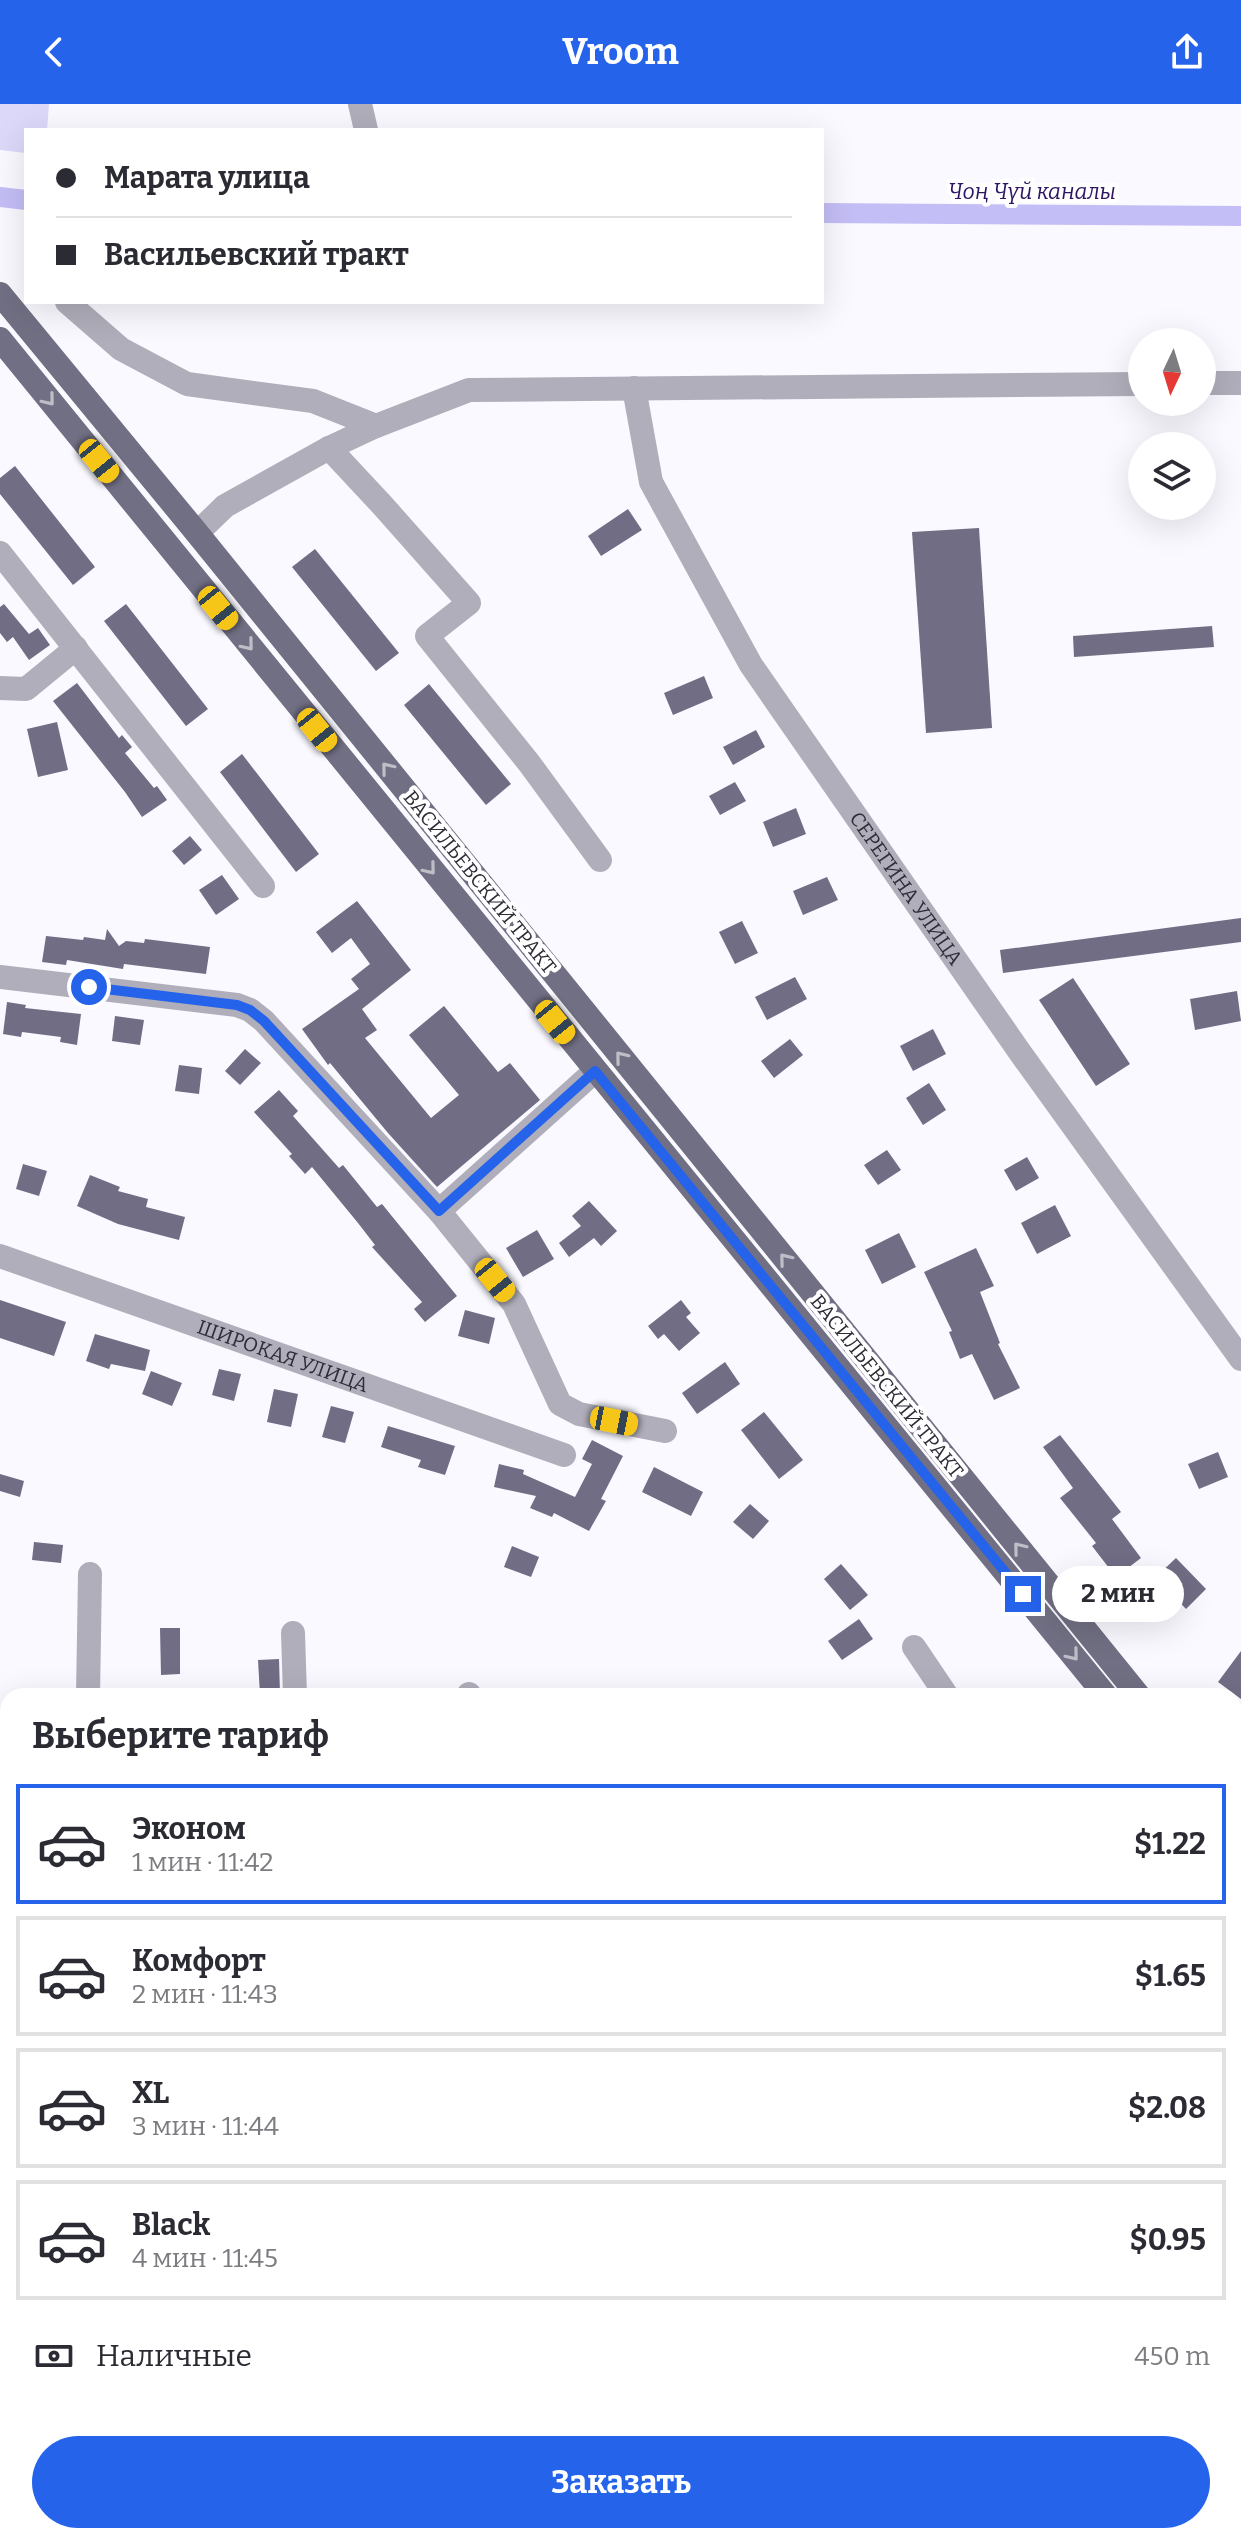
<!DOCTYPE html>
<html lang="ru">
<head>
<meta charset="utf-8">
<style>
  :root { --surface:#fff; --page:#f7f7f7; --text:#2b2b33; --muted:#7c7c81; --line:#e1e1e2; --accent:#2563eb }
  body { margin:0; font-family:Bitter,serif; background:var(--page); color:var(--text); height:100vh; display:flex; flex-direction:column; font-size:30px; white-space:nowrap }
  * { box-sizing:border-box; margin:0 }
  p { font-size:26px; color:var(--muted) }
  .icon { flex:none; width:44px; height:44px; fill:none; stroke:currentColor; stroke-width:2; stroke-linecap:round; stroke-linejoin:round }
  .map { position:relative; flex:1; overflow:hidden }
  .side { position:absolute; left:0px; top:1584px; width:1242px; height:856px; display:flex; flex-direction:column; background:var(--surface); border-radius:24px 24px 0 0; box-shadow:0 8px 32px #0002 }
  .side>* { flex:none }
  .guide { position:absolute; left:24px; top:24px; width:800px; height:176px; border-radius:0px; box-shadow:0 8px 32px #0002; display:grid; align-content:center; height:176px; padding:0 32px; background:var(--surface) }
  .needle { width:52px; rotate:184deg }
  .tools { position:absolute; left:1128px; top:224px; display:grid; gap:16px }
  .tools a { display:grid; place-items:center; width:88px; height:88px; border-radius:50%; background:var(--surface); box-shadow:0 8px 32px #0002; font-size:40px }
  .end { position:absolute; width:36px; height:36px; margin:-18px; border:10px solid #2563eb; background:#fff; box-shadow:0 0 0 4px #fff }
  .from { border-radius:50% }
  .bubble { position:absolute; height:56px; border-radius:28px; background:var(--surface); box-shadow:0 8px 32px #0002; font-size:26px; font-weight:700; line-height:56px; text-align:center }
  .car { position:absolute; width:24px; height:48px; margin:-24px -12px; border-radius:10px; box-shadow:0 0 6px 2px #0007; background:linear-gradient(#f5c518 24%,#345 0 40%,#f5c518 0 76%,#345 0 86%,#f5c518 0) }
  .guide b { display:flex; align-items:center; gap:28px; height:76px; font-size:30px }
  .guide b+b { border-top:2px solid var(--line) }
  .guide i { width:20px; height:20px; background:var(--text) }
  ul { padding:0; list-style:none }
  li { display:flex; align-items:center; gap:24px; height:120px; margin:0 16px 12px; padding:0 16px; border:4px solid var(--line); border-radius:0px }
  li div { flex:1 }
  li b { display:block; font-size:30px }
  li em { font-style:normal; font-weight:700 }
  li.current { border-color:var(--accent) }
  li>.icon { width:72px; height:72px; stroke-width:1.5 }
  h2 { padding:0 32px; font-size:36px; line-height:96px }
  .pay { display:flex; align-items:center; gap:20px; height:88px; padding:0 32px; font-size:30px }
  .pay p { margin-inline-start:auto }
  .cta { display:flex; gap:16px; margin-top:auto; padding:16px 32px }
  .cta a { flex:1; height:92px; border-radius:48px; background:var(--accent); color:#fff; font-size:32px; font-weight:700; line-height:92px; text-align:center }
  header { display:flex; justify-content:space-between; align-items:center; height:104px; padding:0 32px; background:var(--accent); color:#fff; font-size:36px; font-weight:700 }
  .map>svg:first-child { display:block }
  .green { fill:#dbd8fa }
  .lines { fill:none; stroke-linecap:round; stroke-linejoin:round }
  .canal { stroke:#c4bef6; stroke-width:20 }
  .building { fill:#706d85 }
  .minor { stroke:#afaeba; stroke-width:24 }
  .major { stroke:#716f83; stroke-width:24 }
  .oneway { stroke:#bfbec7 }
  .route { stroke:#2563eb; stroke-width:10 }
  .labels { text-anchor:middle; dominant-baseline:central; stroke-width:8; stroke-linejoin:round; paint-order:stroke }
  .street-label { font-size:20px; fill:#2d2c37; stroke:#fff }
  .water-label { font-size:22px; font-style:italic; fill:#2e1665; stroke:#fff }
</style>
</head>
<body>
<header><svg class="icon" aria-label="back" viewBox="0 0 24 24"><path d="M15 5l-7 7 7 7"/></svg>Vroom<svg class="icon" aria-label="share" viewBox="0 0 24 24"><path d="M12 15V3M7 8l5-5 5 5M5 13v7h14v-7"/></svg></header>
<div class="map">
<svg width="1241" height="2440" viewBox="0 0 1241 2440">
  <rect width="100%" height="100%" fill="#faf9ff"/>
  <!-- green -->
  <polygon class="green" points="0,0 49,0 47,26 26,26 26,49 0,46"/>
  <g class="lines">
    <!-- canal -->
    <g class="canal">
      <polyline points="0,93 26,96"/>
      <polyline points="822,109 1241,112"/>
    </g>
  </g>
  <!-- building -->
  <g class="building">
    <polygon points="15,362 95,463 73,481 0,390 0,374"/>
    <polygon points="628,405 642,426 601,452 588,432"/>
    <polygon points="979,424 992,624 926,629 912,428"/>
    <polygon points="315,445 399,549 376,567 292,463"/>
    <polygon points="4,500 29,530 38,524 50,541 29,556 13,533 7,538 0,529 0,503"/>
    <polygon points="126,500 208,605 186,622 104,517"/>
    <polygon points="1212,522 1214,543 1074,553 1073,532"/>
    <polygon points="704,572 713,594 673,611 664,589"/>
    <polygon points="77,579 119,634 122,631 132,643 125,649 154,684 157,682 167,696 142,713 125,688 53,597"/>
    <polygon points="429,580 511,680 486,701 404,601"/>
    <polygon points="57,618 68,666 38,673 27,625"/>
    <polygon points="756,626 765,643 733,661 723,643"/>
    <polygon points="242,650 319,750 296,768 220,668"/>
    <polygon points="735,678 746,697 720,711 709,692"/>
    <polygon points="796,704 806,730 773,743 763,718"/>
    <polygon points="190,732 202,746 184,761 172,747"/>
    <polygon points="222,771 239,795 216,811 199,786"/>
    <polygon points="827,773 838,796 803,811 793,787"/>
    <polygon points="357,797 411,866 362,905 377,926 365,934 431,1014 459,991 409,931 444,902 498,968 510,959 540,996 437,1083 388,1029 330,959 328,961 302,925 359,885 351,875 370,860 351,834 332,849 316,828"/>
    <polygon points="1241,814 1241,838 1003,869 1000,846"/>
    <polygon points="742,817 758,849 735,860 719,828"/>
    <polygon points="107,825 119,842 126,837 144,839 145,835 210,843 206,870 124,860 123,865 67,856 66,861 42,858 46,832 83,836 84,833 105,836"/>
    <polygon points="795,873 807,895 767,916 755,893"/>
    <polygon points="1073,874 1130,960 1096,982 1039,896"/>
    <polygon points="1237,887 1241,917 1195,926 1190,895"/>
    <polygon points="7,898 26,901 25,904 81,910 77,941 60,938 61,933 22,928 21,933 3,930"/>
    <polygon points="115,912 144,916 140,941 112,937"/>
    <polygon points="933,925 946,950 913,967 900,942"/>
    <polygon points="790,935 803,951 774,974 761,957"/>
    <polygon points="245,945 261,959 240,981 225,967"/>
    <polygon points="179,961 202,964 199,990 175,987"/>
    <polygon points="929,979 946,1006 923,1021 906,994"/>
    <polygon points="279,986 298,1007 293,1012 339,1064 343,1061 377,1103 382,1100 457,1192 425,1218 414,1205 422,1198 372,1143 375,1141 358,1119 312,1063 305,1070 289,1052 292,1050 254,1008"/>
    <polygon points="887,1046 901,1066 878,1081 864,1061"/>
    <polygon points="1027,1053 1039,1074 1016,1087 1004,1066"/>
    <polygon points="23,1060 47,1067 39,1092 16,1085"/>
    <polygon points="90,1071 120,1083 118,1087 148,1095 146,1103 185,1113 179,1136 118,1120 77,1102"/>
    <polygon points="589,1097 617,1127 601,1142 594,1134 569,1153 559,1139 581,1122 572,1112"/>
    <polygon points="1055,1101 1071,1132 1037,1150 1021,1119"/>
    <polygon points="537,1126 554,1155 523,1173 506,1144"/>
    <polygon points="899,1129 916,1163 882,1180 865,1146"/>
    <polygon points="976,1144 994,1182 980,1188 1000,1239 998,1240 1020,1284 994,1296 972,1250 960,1255 949,1228 952,1227 924,1168"/>
    <polygon points="0,1196 66,1218 54,1252 0,1234"/>
    <polygon points="681,1196 691,1209 686,1213 700,1229 679,1247 664,1230 658,1235 648,1222"/>
    <polygon points="465,1206 495,1214 489,1240 458,1232"/>
    <polygon points="95,1230 150,1246 145,1267 111,1260 109,1265 86,1257"/>
    <polygon points="725,1258 740,1280 697,1310 682,1289"/>
    <polygon points="219,1265 241,1270 234,1297 212,1291"/>
    <polygon points="151,1267 182,1279 172,1302 142,1290"/>
    <polygon points="274,1285 298,1290 291,1323 267,1318"/>
    <polygon points="331,1302 354,1308 345,1339 322,1333"/>
    <polygon points="764,1308 803,1356 779,1375 741,1326"/>
    <polygon points="388,1322 455,1342 445,1371 418,1363 421,1356 381,1343"/>
    <polygon points="1060,1331 1121,1408 1112,1415 1141,1454 1116,1473 1092,1442 1096,1439 1060,1394 1073,1384 1043,1343"/>
    <polygon points="592,1336 623,1352 601,1395 606,1397 589,1427 554,1409 552,1413 530,1404 536,1392 494,1383 499,1360 524,1366 523,1370 575,1393 592,1360 582,1355"/>
    <polygon points="1218,1348 1228,1373 1199,1385 1188,1360"/>
    <polygon points="654,1363 703,1388 691,1412 642,1388"/>
    <polygon points="0,1370 24,1377 20,1393 0,1387"/>
    <polygon points="750,1400 769,1417 753,1435 733,1418"/>
    <polygon points="34,1438 63,1441 61,1459 32,1456"/>
    <polygon points="512,1442 539,1453 531,1473 504,1463"/>
    <polygon points="1176,1454 1206,1485 1186,1505 1156,1473"/>
    <polygon points="841,1460 868,1491 850,1506 824,1475"/>
    <polygon points="859,1515 873,1535 842,1556 828,1537"/>
    <polygon points="160,1524 180,1524 180,1570 161,1571"/>
    <polygon points="1241,1547 1241,1595 1218,1578"/>
    <polygon points="279,1555 280,1590 260,1591 258,1556"/>
  </g>
  <g class="lines">
    <!-- minor -->
    <g class="minor">
      <polyline points="360,0 366,26"/>
      <polyline points="67,198 121,245 187,280 313,297 376,322"/>
      <polyline points="1202,279 1241,279"/>
      <path id="s1" d="M634 284 651 378 751 561 1019 947 1241 1255"/>
      <polyline points="329,344 384,403 469,499 427,532 529,659 600,756"/>
      <polyline points="197,429 225,402 329,344 376,322 469,286 1142,280"/>
      <polyline points="0,449 263,782"/>
      <polyline points="0,584 26,585 76,544"/>
      <polyline points="0,873 237,901 250,906 264,917 439,1107 514,1200 560,1300 579,1310 665,1327"/>
      <polyline points="439,1107 595,967"/>
      <path id="s2" d="M0 1152 564 1351"/>
      <polyline points="293,1529 295,1592"/>
      <polyline points="914,1543 947,1592"/>
      <polyline points="469,1590 469,1592"/>
      <polyline points="88,1592 90,1470"/>
      <polyline points="1234,2009 1241,2017"/>
      <polyline points="0,2061 8,2061"/>
      <polyline points="803,2432 803,2440"/>
      <polyline points="71,2440 71,2432"/>
      <polyline points="280,2440 280,2432"/>
      <polyline points="476,2440 476,2432"/>
    </g>
    <!-- major -->
    <g class="major">
      <polyline points="0,190 197,429 1139,1592"/>
      <polyline points="0,235 1106,1592"/>
      <polyline points="1234,1710 1241,1718"/>
      <polyline points="1234,1750 1241,1759"/>
    </g>
  </g>
  <!-- one-way arrows -->
  <defs><path id="oneway-chevron" d="M-2-3.5L2.5 0L-2 3.5" fill="none" stroke-width="1.6" stroke-linecap="round" stroke-linejoin="round" transform="scale(2)"/></defs>
  <g class="oneway">
    <use href="#oneway-chevron" transform="translate(49 296) rotate(51)"/>
    <use href="#oneway-chevron" transform="translate(248 541) rotate(51)"/>
    <use href="#oneway-chevron" transform="translate(387 664) rotate(-129)"/>
    <use href="#oneway-chevron" transform="translate(430 765) rotate(51)"/>
    <use href="#oneway-chevron" transform="translate(621 953) rotate(-129)"/>
    <use href="#oneway-chevron" transform="translate(785 1155) rotate(-129)"/>
    <use href="#oneway-chevron" transform="translate(1019 1444) rotate(-129)"/>
    <use href="#oneway-chevron" transform="translate(1073 1551) rotate(51)"/>
  </g>
  <g class="lines">
    <!-- route -->
    <polyline class="route" points="89,883 237,901 250,906 264,917 439,1107 595,967 1023,1490"/>
  </g>
  <g class="labels">
    <!-- street labels -->
    <g class="street-label">
      <text transform="translate(480 778) rotate(51)">ВАСИЛЬЕВСКИЙ ТРАКТ</text>
      <text stroke="none"><textPath href="#s1" startOffset="576">СЕРЕГИНА УЛИЦА</textPath></text>
      <text stroke="none"><textPath href="#s2" startOffset="300">ШИРОКАЯ УЛИЦА</textPath></text>
      <text transform="translate(887 1282) rotate(51)">ВАСИЛЬЕВСКИЙ ТРАКТ</text>
    </g>
    <!-- water labels -->
    <g class="water-label">
      <text x="1032" y="87">Чоң Чүй каналы</text>
    </g>
  </g>
</svg>
<div class="tools">
<a><svg class="needle" viewBox="-14 -14 28 28"><path d="M0-13l5 13h-10z" fill="#e53935"/><path d="M0 13l5-13h-10z" fill="#7c7c81"/></svg></a>
<a><svg class="icon" aria-label="layers" viewBox="0 0 24 24"><path d="M12 4l9 5-9 5-9-5zM3 14l9 5 9-5"/></svg></a>
</div>
<i class="end from" style="left:89px;top:883px"></i>
<i class="end" style="left:1023px;top:1490px"></i>
<div class="bubble" style="left:1052px;top:1462px;width:132px">2 мин</div>
<i class="car" style="left:99px;top:357px;rotate:141deg"></i>
<i class="car" style="left:218px;top:504px;rotate:141deg"></i>
<i class="car" style="left:317px;top:626px;rotate:141deg"></i>
<i class="car" style="left:555px;top:918px;rotate:141deg"></i>
<i class="car" style="left:495px;top:1176px;rotate:141deg"></i>
<i class="car" style="left:614px;top:1317px;rotate:101deg"></i>
<div class="guide">
<b><i class="from"></i>Марата улица</b>
<b><i></i>Васильевский тракт</b>
</div>
<section class="side">
<h2>Выберите тариф</h2>
<ul>
<li class="current"><svg class="icon" aria-label="car" viewBox="0 0 24 24"><path d="M5 17H2v-5l4-1 3-4h7l3 4 3 1v5h-3M9 17h6M6 11h13"/><circle cx="7" cy="17" r="2"/><circle cx="17" cy="17" r="2"/></svg><div><b>Эконом</b><p>1 мин · 11:42</p></div><em>$1.22</em></li>
<li><svg class="icon" aria-label="car" viewBox="0 0 24 24"><path d="M5 17H2v-5l4-1 3-4h7l3 4 3 1v5h-3M9 17h6M6 11h13"/><circle cx="7" cy="17" r="2"/><circle cx="17" cy="17" r="2"/></svg><div><b>Комфорт</b><p>2 мин · 11:43</p></div><em>$1.65</em></li>
<li><svg class="icon" aria-label="car" viewBox="0 0 24 24"><path d="M5 17H2v-5l4-1 3-4h7l3 4 3 1v5h-3M9 17h6M6 11h13"/><circle cx="7" cy="17" r="2"/><circle cx="17" cy="17" r="2"/></svg><div><b>XL</b><p>3 мин · 11:44</p></div><em>$2.08</em></li>
<li><svg class="icon" aria-label="car" viewBox="0 0 24 24"><path d="M5 17H2v-5l4-1 3-4h7l3 4 3 1v5h-3M9 17h6M6 11h13"/><circle cx="7" cy="17" r="2"/><circle cx="17" cy="17" r="2"/></svg><div><b>Black</b><p>4 мин · 11:45</p></div><em>$0.95</em></li>
</ul>
<div class="pay"><svg class="icon" aria-label="cash" viewBox="0 0 24 24"><path d="M3 7h18v10H3z"/><circle cx="12" cy="12" r="2"/></svg>Наличные<p>450 m</p></div>
<div class="cta"><a>Заказать</a></div>
</section>
</div>
</body>
</html>
